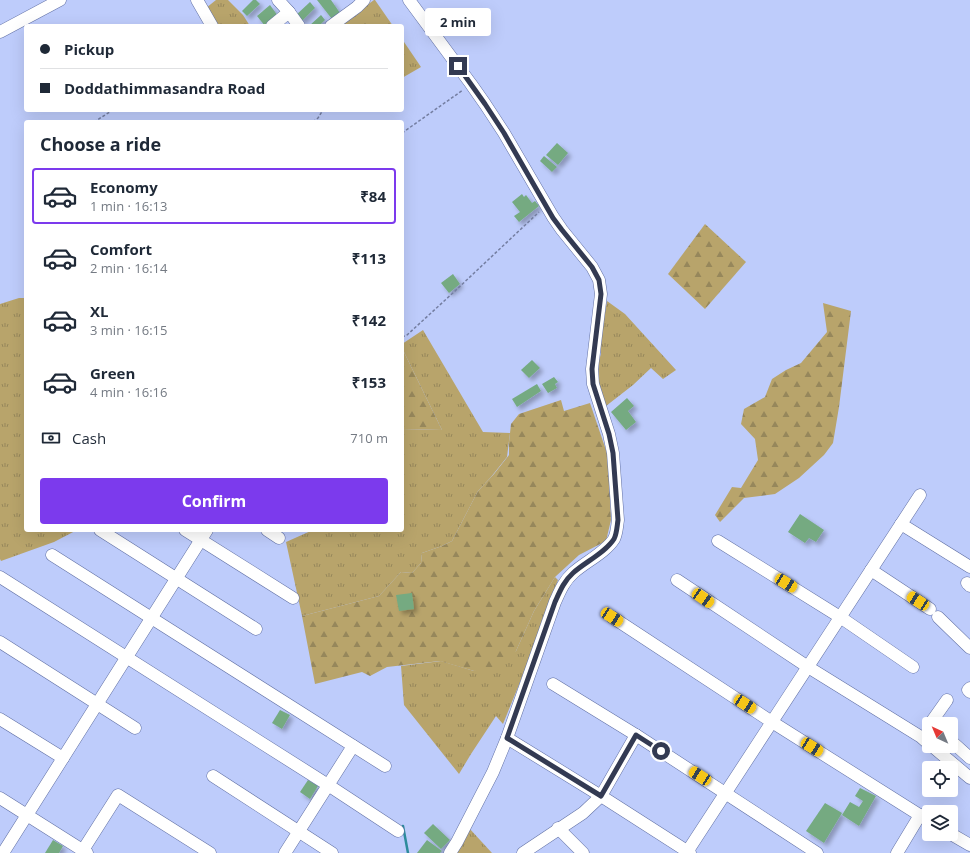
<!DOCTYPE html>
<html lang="en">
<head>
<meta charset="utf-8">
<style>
  :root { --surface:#fff; --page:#f2f2f3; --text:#1f2937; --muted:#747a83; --line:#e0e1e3; --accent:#7c3aed }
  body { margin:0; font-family:"Open Sans",sans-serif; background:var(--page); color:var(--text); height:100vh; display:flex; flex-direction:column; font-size:15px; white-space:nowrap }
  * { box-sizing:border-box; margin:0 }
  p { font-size:13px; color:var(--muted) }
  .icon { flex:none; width:22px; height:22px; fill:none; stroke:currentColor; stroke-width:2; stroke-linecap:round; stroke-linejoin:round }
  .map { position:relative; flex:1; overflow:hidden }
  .sheet { position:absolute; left:24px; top:120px; width:380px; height:412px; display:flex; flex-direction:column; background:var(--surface); border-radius:4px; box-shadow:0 4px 16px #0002 }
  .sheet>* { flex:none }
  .banner { position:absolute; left:24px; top:24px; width:380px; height:88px; border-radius:4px; box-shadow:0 4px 16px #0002; display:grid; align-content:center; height:88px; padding:0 16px; background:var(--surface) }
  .needle { width:26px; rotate:316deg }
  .fabs { position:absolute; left:922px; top:717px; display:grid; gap:8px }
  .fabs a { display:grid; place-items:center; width:36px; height:36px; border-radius:4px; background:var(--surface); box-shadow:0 4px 16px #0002; font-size:20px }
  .end { position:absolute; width:18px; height:18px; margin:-9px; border:5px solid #333a52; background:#fff; box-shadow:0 0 0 2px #fff }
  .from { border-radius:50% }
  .bubble { position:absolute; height:28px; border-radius:4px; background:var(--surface); box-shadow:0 4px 16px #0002; font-size:13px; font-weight:700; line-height:28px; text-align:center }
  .car { position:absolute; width:12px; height:24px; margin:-12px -6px; border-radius:5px; box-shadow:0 0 3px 1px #0007; background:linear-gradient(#f5c518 24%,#345 0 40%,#f5c518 0 76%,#345 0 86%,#f5c518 0) }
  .banner b { display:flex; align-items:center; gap:14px; height:38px; font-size:15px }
  .banner b+b { border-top:1px solid var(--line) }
  .banner i { width:10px; height:10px; background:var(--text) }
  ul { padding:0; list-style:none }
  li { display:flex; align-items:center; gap:12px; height:56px; margin:0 8px 6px; padding:0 8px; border:2px solid transparent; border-radius:4px }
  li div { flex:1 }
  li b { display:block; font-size:15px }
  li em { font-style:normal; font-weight:700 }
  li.active { border-color:var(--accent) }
  li>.icon { width:36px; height:36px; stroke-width:1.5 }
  h2 { padding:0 16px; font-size:18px; line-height:48px }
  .pay { display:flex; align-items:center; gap:10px; height:44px; padding:0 16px; font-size:15px }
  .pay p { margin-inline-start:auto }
  .action { display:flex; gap:8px; margin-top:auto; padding:8px 16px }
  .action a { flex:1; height:46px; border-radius:4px; background:var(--accent); color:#fff; font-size:16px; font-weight:700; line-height:46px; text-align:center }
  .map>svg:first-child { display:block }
  .grass { fill:url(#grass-tufts) }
  .forest { fill:url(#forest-firs) }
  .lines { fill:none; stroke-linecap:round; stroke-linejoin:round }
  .stream { stroke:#2d8b9b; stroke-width:2.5 }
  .building { fill:#74aa81; filter:url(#shadow) }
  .minor-casing { stroke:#6271a5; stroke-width:13 }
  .path { stroke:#747ea1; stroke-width:1.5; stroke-dasharray:3 2; stroke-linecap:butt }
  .minor { stroke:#fff; stroke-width:12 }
  .route { stroke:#333a52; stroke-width:5 }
</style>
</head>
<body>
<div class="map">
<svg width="970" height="853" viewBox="0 0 970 853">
  <defs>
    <pattern id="grass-tufts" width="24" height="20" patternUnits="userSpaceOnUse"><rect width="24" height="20" fill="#b8a46b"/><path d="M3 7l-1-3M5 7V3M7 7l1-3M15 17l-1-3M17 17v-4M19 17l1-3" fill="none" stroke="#96875b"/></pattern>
    <pattern id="forest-firs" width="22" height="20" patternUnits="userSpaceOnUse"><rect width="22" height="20" fill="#b8a46b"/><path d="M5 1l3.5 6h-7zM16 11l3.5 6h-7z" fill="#96875b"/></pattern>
    <filter id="shadow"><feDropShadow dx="3.5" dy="3.5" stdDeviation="2" flood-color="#0004"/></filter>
  </defs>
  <rect width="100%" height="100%" fill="#beccfb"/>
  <!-- grass -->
  <g class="grass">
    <polygon points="216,0 228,0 243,15 250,26 218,26 206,8"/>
    <polygon points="374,0 375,0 393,26 338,26"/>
    <polygon points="402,39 421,67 402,78"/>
    <polygon points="19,298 26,298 26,530 77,530 54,542 1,561 0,559 0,304"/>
    <polygon points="607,301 625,314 676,370 663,379 651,368 633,385 606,406 600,388 598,376 599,360 601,354 600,341"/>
    <polygon points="423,330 483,432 510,433 507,457 491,477 478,491 452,541 442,546 422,553 421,563 412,573 401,572 379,596 302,616 286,542 313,530 402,530 402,429 442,430 402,348 402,344"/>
    <polygon points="555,577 558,580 543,618 529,660 503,724 496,716 471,754 459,774 404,705 401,666 441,661 474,671 516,651 534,611"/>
    <polygon points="469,828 492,853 454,853"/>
  </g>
  <!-- forest -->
  <g class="forest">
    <polygon points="705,224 746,262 705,309 668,274"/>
    <polygon points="823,303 851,311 839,407 833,443 824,455 799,478 775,494 744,498 720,522 715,515 732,487 741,488 758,460 755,439 741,424 744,409 765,397 772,379 786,370 801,363 827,332"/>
    <polygon points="402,348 442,430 402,429"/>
    <polygon points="561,400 564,411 590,403 608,456 611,520 606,541 579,555 555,577 534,611 516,651 501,669 474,671 440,661 387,667 370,676 362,672 315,684 302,616 379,596 401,572 412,573 421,563 422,553 442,546 452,541 478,491 494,474 509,455 509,442 511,424 519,414"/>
  </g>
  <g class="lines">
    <!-- stream -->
    <polyline class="stream" points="403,826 408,853"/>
  </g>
  <!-- building -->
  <g class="building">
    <polygon points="253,0 256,0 260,4 247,16 242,11"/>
    <polygon points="317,0 331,0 340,13 332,19"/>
    <polygon points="310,2 315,8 301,22 295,16"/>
    <polygon points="270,5 278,16 266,26 265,26 257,16"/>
    <polygon points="321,15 325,20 319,26 309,26"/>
    <polygon points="557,143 568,153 558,165 546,155"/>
    <polygon points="544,156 557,167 552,172 540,161"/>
    <polygon points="522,194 524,197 526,195 532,203 535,201 539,206 519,222 514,216 520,212 512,202"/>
    <polygon points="453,274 460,284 449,293 441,283"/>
    <polygon points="532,360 540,368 529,378 521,370"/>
    <polygon points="554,377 558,382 555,384 557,388 548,393 542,384"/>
    <polygon points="537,384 541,391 517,407 512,399"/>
    <polygon points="627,398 634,406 628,411 636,422 626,430 611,412"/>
    <polygon points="800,514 824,530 816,542 809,538 805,543 788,532"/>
    <polygon points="412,593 414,609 399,611 396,595"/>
    <polygon points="280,710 290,715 282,729 272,723"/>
    <polygon points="308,780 318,786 310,799 300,792"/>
    <polygon points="860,788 876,796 859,826 842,815 850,802 859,807 863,801 855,796"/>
    <polygon points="825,803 842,813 824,843 806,831"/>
    <polygon points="433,824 450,840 441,849 424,833"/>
    <polygon points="53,840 63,846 59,853 45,853"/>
    <polygon points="427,840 442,851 440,853 417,853"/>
  </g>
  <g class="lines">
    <defs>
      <g id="minor">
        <polyline points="197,0 212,26"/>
        <polyline points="278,0 289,12"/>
        <path d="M409 0 471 84 485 104 504 133 553 217 562 230 592 267 599 280 601 294 592 369 593 384 609 434 613 453 618 520C617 526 617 533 614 539 605 553 585 562 573 573 564 581 560 591 555 602L507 738 493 772 457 842 450 853"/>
        <polyline points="272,26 289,12 299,26"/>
        <polyline points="331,26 357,7 364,0"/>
        <polyline points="0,32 60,0"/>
        <polyline points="901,524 970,567"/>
        <polyline points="100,530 256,629"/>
        <polyline points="185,530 293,598"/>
        <polyline points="267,530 279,538"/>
        <polyline points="718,541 840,617 913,667"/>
        <polyline points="52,555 385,766"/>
        <polyline points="871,570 930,609"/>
        <polyline points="0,577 328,785 398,831"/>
        <polyline points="677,580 808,667 921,737 929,744"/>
        <polyline points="967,583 970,586"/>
        <polyline points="612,617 772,722 929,821"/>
        <polyline points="938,617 970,648"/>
        <polyline points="0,642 135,728"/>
        <polyline points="553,684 636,735 817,853"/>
        <polyline points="970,688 968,690 970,692"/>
        <polyline points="0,719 63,758"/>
        <polyline points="930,724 947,700"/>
        <polyline points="507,738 601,796 690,853"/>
        <polyline points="951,741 970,758"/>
        <polyline points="932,746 970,778"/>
        <polyline points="213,776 332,853"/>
        <polyline points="0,798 87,853"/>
        <polyline points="558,828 583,853"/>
        <polyline points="951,834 970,845"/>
        <polyline points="83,850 118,795 210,853"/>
        <polyline points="687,852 920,495"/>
        <polyline points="3,853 207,530"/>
        <polyline points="285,853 353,746"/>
        <polyline points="523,853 583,813 601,796 636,735"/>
        <polyline points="897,853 920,815"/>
      </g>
    </defs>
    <!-- minor casing -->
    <use href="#minor" class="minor-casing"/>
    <!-- path -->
    <g class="path">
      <polyline points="94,122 113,110"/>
      <polyline points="313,122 318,118 323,110"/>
      <polyline points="402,133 463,90"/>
      <polyline points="402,337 407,335 455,291 539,212"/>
    </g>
    <!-- minor -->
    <use href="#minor" class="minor"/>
  </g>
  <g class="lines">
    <!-- route -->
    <path class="route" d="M458 66 485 104 504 133 553 218 562 230 592 267 599 280 601 294 592 369 593 384 609 434 613 453 618 520C617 526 617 533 614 539 605 553 585 562 573 573 564 581 560 591 555 602L507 738 601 796 636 735 661 751"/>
  </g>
</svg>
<div class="fabs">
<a><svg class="needle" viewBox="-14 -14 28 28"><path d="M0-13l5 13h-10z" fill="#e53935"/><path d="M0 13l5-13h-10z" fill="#747a83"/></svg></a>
<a><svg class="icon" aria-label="locate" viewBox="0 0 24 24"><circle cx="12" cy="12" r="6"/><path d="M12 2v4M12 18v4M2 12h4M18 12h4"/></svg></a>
<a><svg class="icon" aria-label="layers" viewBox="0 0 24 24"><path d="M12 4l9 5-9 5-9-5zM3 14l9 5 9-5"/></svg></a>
</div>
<i class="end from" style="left:661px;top:751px"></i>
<i class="end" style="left:458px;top:66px"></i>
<div class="bubble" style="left:425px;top:8px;width:66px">2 min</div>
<i class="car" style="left:786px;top:583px;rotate:122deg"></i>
<i class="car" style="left:703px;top:598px;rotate:124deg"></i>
<i class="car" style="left:918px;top:601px;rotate:303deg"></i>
<i class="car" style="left:612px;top:617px;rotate:123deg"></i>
<i class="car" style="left:745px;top:704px;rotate:123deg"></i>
<i class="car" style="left:812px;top:747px;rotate:122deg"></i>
<i class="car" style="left:700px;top:776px;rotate:303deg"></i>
<div class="banner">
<b><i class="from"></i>Pickup</b>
<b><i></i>Doddathimmasandra Road</b>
</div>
<section class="sheet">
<h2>Choose a ride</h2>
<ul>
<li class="active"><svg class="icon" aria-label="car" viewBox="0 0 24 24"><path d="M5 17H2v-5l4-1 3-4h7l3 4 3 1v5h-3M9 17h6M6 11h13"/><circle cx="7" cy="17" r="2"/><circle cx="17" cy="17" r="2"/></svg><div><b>Economy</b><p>1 min · 16:13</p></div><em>₹84</em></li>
<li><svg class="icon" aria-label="car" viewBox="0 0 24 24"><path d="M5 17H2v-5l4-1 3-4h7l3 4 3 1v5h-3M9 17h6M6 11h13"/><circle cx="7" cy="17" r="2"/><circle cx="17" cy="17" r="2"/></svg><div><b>Comfort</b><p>2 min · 16:14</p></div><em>₹113</em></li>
<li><svg class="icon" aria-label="car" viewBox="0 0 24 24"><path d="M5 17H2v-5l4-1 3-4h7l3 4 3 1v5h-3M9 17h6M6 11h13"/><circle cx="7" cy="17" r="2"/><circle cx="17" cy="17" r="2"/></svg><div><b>XL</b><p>3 min · 16:15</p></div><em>₹142</em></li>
<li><svg class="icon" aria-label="car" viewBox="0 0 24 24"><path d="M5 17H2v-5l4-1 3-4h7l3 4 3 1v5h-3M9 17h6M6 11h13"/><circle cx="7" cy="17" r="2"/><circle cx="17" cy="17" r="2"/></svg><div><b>Green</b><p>4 min · 16:16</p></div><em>₹153</em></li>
</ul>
<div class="pay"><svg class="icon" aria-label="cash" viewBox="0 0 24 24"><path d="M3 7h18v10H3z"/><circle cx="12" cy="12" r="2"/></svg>Cash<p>710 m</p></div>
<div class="action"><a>Confirm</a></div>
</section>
</div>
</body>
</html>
